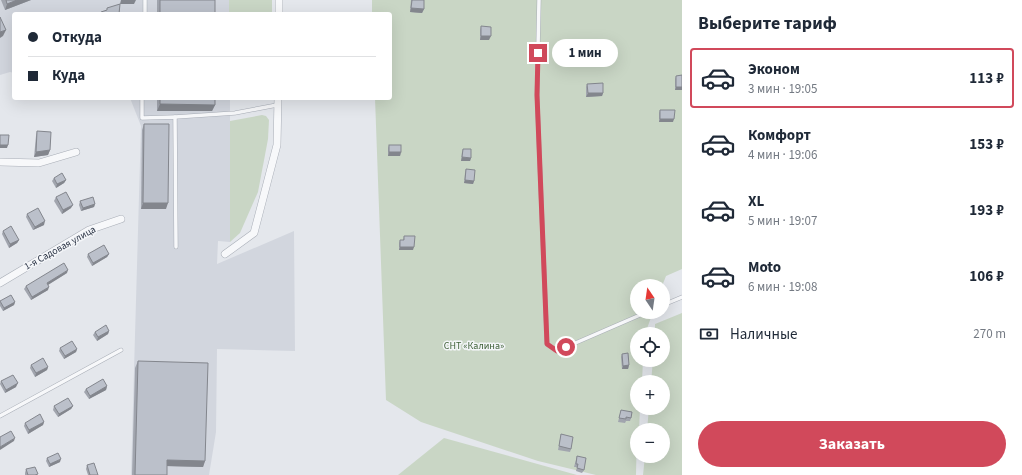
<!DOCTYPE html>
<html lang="ru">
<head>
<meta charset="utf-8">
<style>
  :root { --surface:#fff; --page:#f2f2f3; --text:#1f2937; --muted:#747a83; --line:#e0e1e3; --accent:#d1495b }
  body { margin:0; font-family:"Source Sans 3",sans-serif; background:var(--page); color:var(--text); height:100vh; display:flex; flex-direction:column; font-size:15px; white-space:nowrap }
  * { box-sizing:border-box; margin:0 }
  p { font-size:13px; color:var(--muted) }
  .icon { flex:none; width:22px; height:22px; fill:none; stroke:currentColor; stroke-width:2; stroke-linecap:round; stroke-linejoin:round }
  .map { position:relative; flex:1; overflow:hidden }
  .sheet { display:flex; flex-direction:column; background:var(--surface); width:340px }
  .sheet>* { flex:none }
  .hud { position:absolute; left:12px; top:12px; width:380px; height:88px; border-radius:4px; box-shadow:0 4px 16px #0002; display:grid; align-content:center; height:88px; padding:0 16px; background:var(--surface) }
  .needle { width:26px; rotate:347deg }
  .tools { position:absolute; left:630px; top:279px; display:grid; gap:8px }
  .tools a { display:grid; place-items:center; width:40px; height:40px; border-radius:50%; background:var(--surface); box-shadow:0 4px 16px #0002; font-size:20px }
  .end { position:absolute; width:18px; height:18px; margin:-9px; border:5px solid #d1495b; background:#fff; box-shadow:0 0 0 2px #fff }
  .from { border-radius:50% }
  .bubble { position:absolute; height:28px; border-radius:14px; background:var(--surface); box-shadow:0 4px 16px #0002; font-size:13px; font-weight:700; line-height:28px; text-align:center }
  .hud b { display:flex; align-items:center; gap:14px; height:38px; font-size:15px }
  .hud b+b { border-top:1px solid var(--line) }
  .hud i { width:10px; height:10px; background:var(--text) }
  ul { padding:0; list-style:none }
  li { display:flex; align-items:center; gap:12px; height:60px; margin:0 8px 6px; padding:0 8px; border:2px solid transparent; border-radius:4px }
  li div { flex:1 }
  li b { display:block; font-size:15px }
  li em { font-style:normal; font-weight:700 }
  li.on { border-color:var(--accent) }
  li>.icon { width:36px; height:36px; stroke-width:1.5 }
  h2 { padding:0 16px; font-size:18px; line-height:48px }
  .pay { display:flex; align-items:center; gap:10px; height:44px; padding:0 16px; font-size:15px }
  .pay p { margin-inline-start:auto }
  .cta { display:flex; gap:8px; margin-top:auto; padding:8px 16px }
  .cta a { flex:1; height:46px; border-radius:24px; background:var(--accent); color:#fff; font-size:16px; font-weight:700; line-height:46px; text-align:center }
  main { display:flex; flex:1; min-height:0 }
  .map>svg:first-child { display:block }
  .built { fill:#d2d6de }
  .green { fill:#c9d6c5 }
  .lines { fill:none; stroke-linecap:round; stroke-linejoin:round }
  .service-casing { stroke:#a9aeb7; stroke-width:4.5 }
  .minor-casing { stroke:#a9aeb7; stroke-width:8 }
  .service { stroke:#f7f8fa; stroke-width:3.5 }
  .minor { stroke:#f7f8fa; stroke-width:7 }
  .wall { fill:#a1a5ae }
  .shaded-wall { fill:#83868d }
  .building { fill:#bbc0ca; stroke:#83868d }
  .route { stroke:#d1495b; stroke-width:5 }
  .labels { text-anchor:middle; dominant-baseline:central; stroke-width:3; stroke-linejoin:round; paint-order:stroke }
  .street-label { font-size:10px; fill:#2b3445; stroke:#f4f6f9 }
  .park-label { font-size:10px; fill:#3f6138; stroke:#f4f6f9 }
</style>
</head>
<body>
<main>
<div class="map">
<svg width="682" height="475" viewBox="0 0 682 475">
  <rect width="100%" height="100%" fill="#e4e7ec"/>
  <!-- built -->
  <g class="built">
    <polygon points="0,0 229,0 229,14 14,14 14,73 10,72 0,75"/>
    <polygon points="130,98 230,98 230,242 218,241 217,264 294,231 295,351 217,349 216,432 209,475 131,475 141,126"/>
  </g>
  <!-- green -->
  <g class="green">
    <rect x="229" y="0" width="43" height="14"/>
    <polygon points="372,0 682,0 682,269 666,276 662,286 637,286 637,312 653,312 645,334 637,334 637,360 643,360 642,382 637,382 637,408 640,408 639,430 637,430 636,475 596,475 538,461 421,422 386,400 375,98 390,98 390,14 372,14"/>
    <polygon points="262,115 266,116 269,120 268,139 258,192 240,233 230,242 230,121"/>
    <polygon points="682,313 682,475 643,475 645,456 663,456 663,430 647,430 649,408 663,408 663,382 651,382 653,360 663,360 663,334 655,334 655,324"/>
    <polygon points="444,438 577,475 398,475"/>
  </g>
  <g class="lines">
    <defs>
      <g id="service">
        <polyline points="539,0 537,95 547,344 557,351 647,312"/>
        <polyline points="145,14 145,0"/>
        <polyline points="142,98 142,118 175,117 176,247"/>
        <polyline points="175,117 235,113 277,105"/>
        <polyline points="663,305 682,297"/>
        <polyline points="0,416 121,350"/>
      </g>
      <g id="minor">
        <polyline points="279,14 279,0"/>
        <polyline points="0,162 39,163 76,152"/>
        <polyline points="225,254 254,233 277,145 278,98"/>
        <polyline points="0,283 89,230 121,219"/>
      </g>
    </defs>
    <!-- service casing -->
    <use href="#service" class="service-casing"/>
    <!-- minor casing -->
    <use href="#minor" class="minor-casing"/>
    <!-- service -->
    <use href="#service" class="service"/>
    <!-- minor -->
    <use href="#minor" class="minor"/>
  </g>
  <!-- wall -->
  <g class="wall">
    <polygon points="1,0 31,0 5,10"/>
    <rect x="157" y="0" width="58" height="14"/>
    <polygon points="411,0 424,0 424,9 422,13 410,12"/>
    <polygon points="481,26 489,40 480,40 480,30"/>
    <polygon points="682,75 682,90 675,90 675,79 676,76"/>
    <polygon points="587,84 603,93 602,96 586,97 586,87"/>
    <polygon points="157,98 215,98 215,105 212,111 157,111"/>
    <polygon points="660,110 673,122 659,122 659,113"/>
    <polygon points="144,124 166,209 141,209 142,130"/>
    <polygon points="37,131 50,150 48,155 34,157 36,136"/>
    <polygon points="389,145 401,152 400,156 388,156 388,148"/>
    <polygon points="463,149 471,158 470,161 461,161 462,152"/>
    <polygon points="466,169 474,181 473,184 464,183 465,173"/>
    <polygon points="54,178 66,180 64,183 56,188 52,181"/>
    <polygon points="56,197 71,208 62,214 54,201"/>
    <polygon points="80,201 95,204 94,207 81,211 79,205"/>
    <polygon points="27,214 44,225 33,230 26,217"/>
    <polygon points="3,231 19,240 17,243 9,248 2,234"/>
    <polygon points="404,236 413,250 399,250 399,243 400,240 403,240"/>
    <polygon points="88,254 109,254 107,257 92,266 87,257"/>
    <polygon points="67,273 48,285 48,290 31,300 24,289 26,286"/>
    <polygon points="0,301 15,302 14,305 3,311 0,306"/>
    <polygon points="109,331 108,334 97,341 93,335 95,332"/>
    <polygon points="60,348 77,349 76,352 64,359 59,351"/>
    <polygon points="622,354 629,365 628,369 622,369 621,357"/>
    <polygon points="138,361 205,461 203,467 167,466 167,475 132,475 135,368"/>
    <polygon points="31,365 48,367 47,370 35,377 30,368"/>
    <polygon points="1,381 16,387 5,393 0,384"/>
    <polygon points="107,386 106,390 89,399 84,392 86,389"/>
    <polygon points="54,406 73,406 71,409 58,417 53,410"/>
    <polygon points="621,410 631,418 630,421 626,421 625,423 618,422"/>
    <polygon points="44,422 43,425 28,434 24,426 25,423"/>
    <polygon points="561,434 571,449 570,452 558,450"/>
    <polygon points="577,456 584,470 582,473 576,471 577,467 574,467"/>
    <polygon points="47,458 60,462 49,467 46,461"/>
    <polygon points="87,465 98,475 88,475 86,469"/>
    <polygon points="26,469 37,475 25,475 25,473"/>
  </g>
  <!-- shaded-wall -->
  <g class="shaded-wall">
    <polygon points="17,0 31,0 5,10 7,4"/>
    <polygon points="121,0 136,0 134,4 120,4"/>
    <polygon points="411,8 424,9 422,13 410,12"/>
    <polygon points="6,30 3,36 0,38 0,32"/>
    <polygon points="481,36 491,36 489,40 480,40"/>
    <polygon points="676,87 682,87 682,90 675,90"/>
    <polygon points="588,93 603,93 602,96 586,97"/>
    <polygon points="160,104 215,105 212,111 157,111"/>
    <polygon points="660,119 674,119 673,122 659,122"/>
    <polygon points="0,145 8,145 7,148 0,148"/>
    <polygon points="50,150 48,155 34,157 36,152"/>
    <polygon points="389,152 401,152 400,156 388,156"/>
    <polygon points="462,157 471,158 470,161 461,161"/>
    <polygon points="66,180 64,183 56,188 57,184"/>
    <polygon points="465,180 474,181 473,184 464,183"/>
    <polygon points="143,203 168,203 166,209 141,209"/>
    <polygon points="95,204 94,207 81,211 83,208"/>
    <polygon points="73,205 71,208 62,214 63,210"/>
    <polygon points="45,221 44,225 33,230 35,227"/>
    <polygon points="19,240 17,243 9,248 10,244"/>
    <polygon points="400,247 414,247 413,250 399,250"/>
    <polygon points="109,254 107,257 92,266 93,263"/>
    <polygon points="68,270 67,273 46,286 47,283"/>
    <polygon points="49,287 48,290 31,300 32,297"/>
    <polygon points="15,302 14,305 3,311 4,308"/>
    <polygon points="109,331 108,334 97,341 98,337"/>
    <polygon points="77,349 76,352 64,359 65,356"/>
    <polygon points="629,365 628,369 622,369 623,366"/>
    <polygon points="48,367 47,370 35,377 36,373"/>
    <polygon points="18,383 16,387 5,393 6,390"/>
    <polygon points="107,386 106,390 89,399 90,396"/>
    <polygon points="73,406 71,409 58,417 59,414"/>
    <polygon points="44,422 43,425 28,434 29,430"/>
    <polygon points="15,438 14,441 0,450 0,447"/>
    <polygon points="61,459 60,462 49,467 50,464"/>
    <polygon points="167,460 205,461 203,467 165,466"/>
  </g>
  <!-- building -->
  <g class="building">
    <polygon points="6,0 17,0 7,4"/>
    <rect x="160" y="0" width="55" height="14"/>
    <polygon points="412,0 424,0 424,9 411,8"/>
    <polygon points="120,4 119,14 102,14 101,12 107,10 107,8"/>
    <polygon points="0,17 6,30 0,32"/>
    <polygon points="481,26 491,27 491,36 481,36"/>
    <polygon points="682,75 682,87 676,87 676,76"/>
    <polygon points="603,83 603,93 588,93 587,84"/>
    <polygon points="160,98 215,98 215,105 160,104"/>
    <polygon points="660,110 675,110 674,119 660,119"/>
    <polygon points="144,124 169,124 168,203 143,203"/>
    <polygon points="37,131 51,132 50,150 36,152"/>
    <polygon points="0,135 9,135 8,145 0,145"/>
    <rect x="389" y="145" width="12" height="7"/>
    <polygon points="463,149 471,149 471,158 462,157"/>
    <polygon points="466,169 475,170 474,181 465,180"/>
    <polygon points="62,173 66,180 57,184 54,178"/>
    <polygon points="66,192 73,205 63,210 56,197"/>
    <polygon points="93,197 95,204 83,208 80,201"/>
    <polygon points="38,208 45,221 35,227 27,214"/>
    <polygon points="11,226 19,240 10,244 3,231"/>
    <polygon points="404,236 415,236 414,247 400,247 400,240 404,240"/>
    <polygon points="104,245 109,254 93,263 88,254"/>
    <polygon points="64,263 68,270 47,283 49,287 32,297 26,286"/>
    <polygon points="11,295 15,302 4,308 0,301"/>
    <polygon points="106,325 109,331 98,337 95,332"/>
    <polygon points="72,341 77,349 65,356 60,348"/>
    <polygon points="628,353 629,365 623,366 622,354"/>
    <polygon points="43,358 48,367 36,373 31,365"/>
    <polygon points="138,361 208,363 205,461 167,460 167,475 135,475"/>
    <polygon points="13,375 18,383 6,390 1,381"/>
    <polygon points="103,379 107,386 90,396 86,389"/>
    <polygon points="68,398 73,406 59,414 54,406"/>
    <polygon points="621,410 632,412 631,418 626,417 626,419 619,418"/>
    <polygon points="40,414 44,422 29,430 25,423"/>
    <polygon points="11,431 15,438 0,447 0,437"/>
    <polygon points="561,434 573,437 571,449 559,446"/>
    <polygon points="58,453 61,459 50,464 47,458"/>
    <polygon points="577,456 586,458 584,470 577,468 578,464 576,464"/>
    <polygon points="94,463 98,475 90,475 87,465"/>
    <polygon points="35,467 38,474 35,475 28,475 26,469"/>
  </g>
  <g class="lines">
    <!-- route -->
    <polyline class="route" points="538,53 537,95 547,344 557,351 566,347"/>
  </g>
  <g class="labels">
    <!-- street labels -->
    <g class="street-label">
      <text transform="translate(60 248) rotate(-29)">1-я Садовая улица</text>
    </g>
    <!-- park labels -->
    <g class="park-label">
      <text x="474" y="346">СНТ «Калина»</text>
    </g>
  </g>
</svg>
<div class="tools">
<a><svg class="needle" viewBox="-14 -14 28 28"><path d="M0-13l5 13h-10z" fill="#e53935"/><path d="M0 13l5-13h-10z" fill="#747a83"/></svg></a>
<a><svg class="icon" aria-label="locate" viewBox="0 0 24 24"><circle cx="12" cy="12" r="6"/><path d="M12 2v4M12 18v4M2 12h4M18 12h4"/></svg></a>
<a>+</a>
<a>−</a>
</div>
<i class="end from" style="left:566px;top:347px"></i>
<i class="end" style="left:538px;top:53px"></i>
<div class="bubble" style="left:552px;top:39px;width:66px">1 мин</div>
<div class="hud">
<b><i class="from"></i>Откуда</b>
<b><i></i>Куда</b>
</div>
</div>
<section class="sheet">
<h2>Выберите тариф</h2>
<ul>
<li class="on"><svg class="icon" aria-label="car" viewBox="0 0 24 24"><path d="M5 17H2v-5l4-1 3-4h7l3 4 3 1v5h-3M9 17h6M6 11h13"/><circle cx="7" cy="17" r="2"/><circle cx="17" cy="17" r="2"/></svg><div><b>Эконом</b><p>3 мин · 19:05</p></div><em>113 ₽</em></li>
<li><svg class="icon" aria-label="car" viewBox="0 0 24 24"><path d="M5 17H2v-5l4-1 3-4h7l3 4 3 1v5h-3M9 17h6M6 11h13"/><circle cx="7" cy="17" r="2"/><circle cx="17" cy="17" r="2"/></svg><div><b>Комфорт</b><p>4 мин · 19:06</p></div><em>153 ₽</em></li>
<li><svg class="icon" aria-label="car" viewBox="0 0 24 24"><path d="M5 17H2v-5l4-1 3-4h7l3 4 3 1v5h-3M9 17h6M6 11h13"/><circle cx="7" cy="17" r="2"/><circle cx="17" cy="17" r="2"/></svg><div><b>XL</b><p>5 мин · 19:07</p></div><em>193 ₽</em></li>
<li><svg class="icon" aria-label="car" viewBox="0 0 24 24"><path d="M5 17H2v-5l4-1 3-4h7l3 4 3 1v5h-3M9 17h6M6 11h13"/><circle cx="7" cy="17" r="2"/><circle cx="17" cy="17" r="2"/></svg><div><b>Moto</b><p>6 мин · 19:08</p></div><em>106 ₽</em></li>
</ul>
<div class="pay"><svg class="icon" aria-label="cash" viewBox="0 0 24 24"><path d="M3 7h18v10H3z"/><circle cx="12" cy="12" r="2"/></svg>Наличные<p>270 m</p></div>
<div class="cta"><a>Заказать</a></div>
</section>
</main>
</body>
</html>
